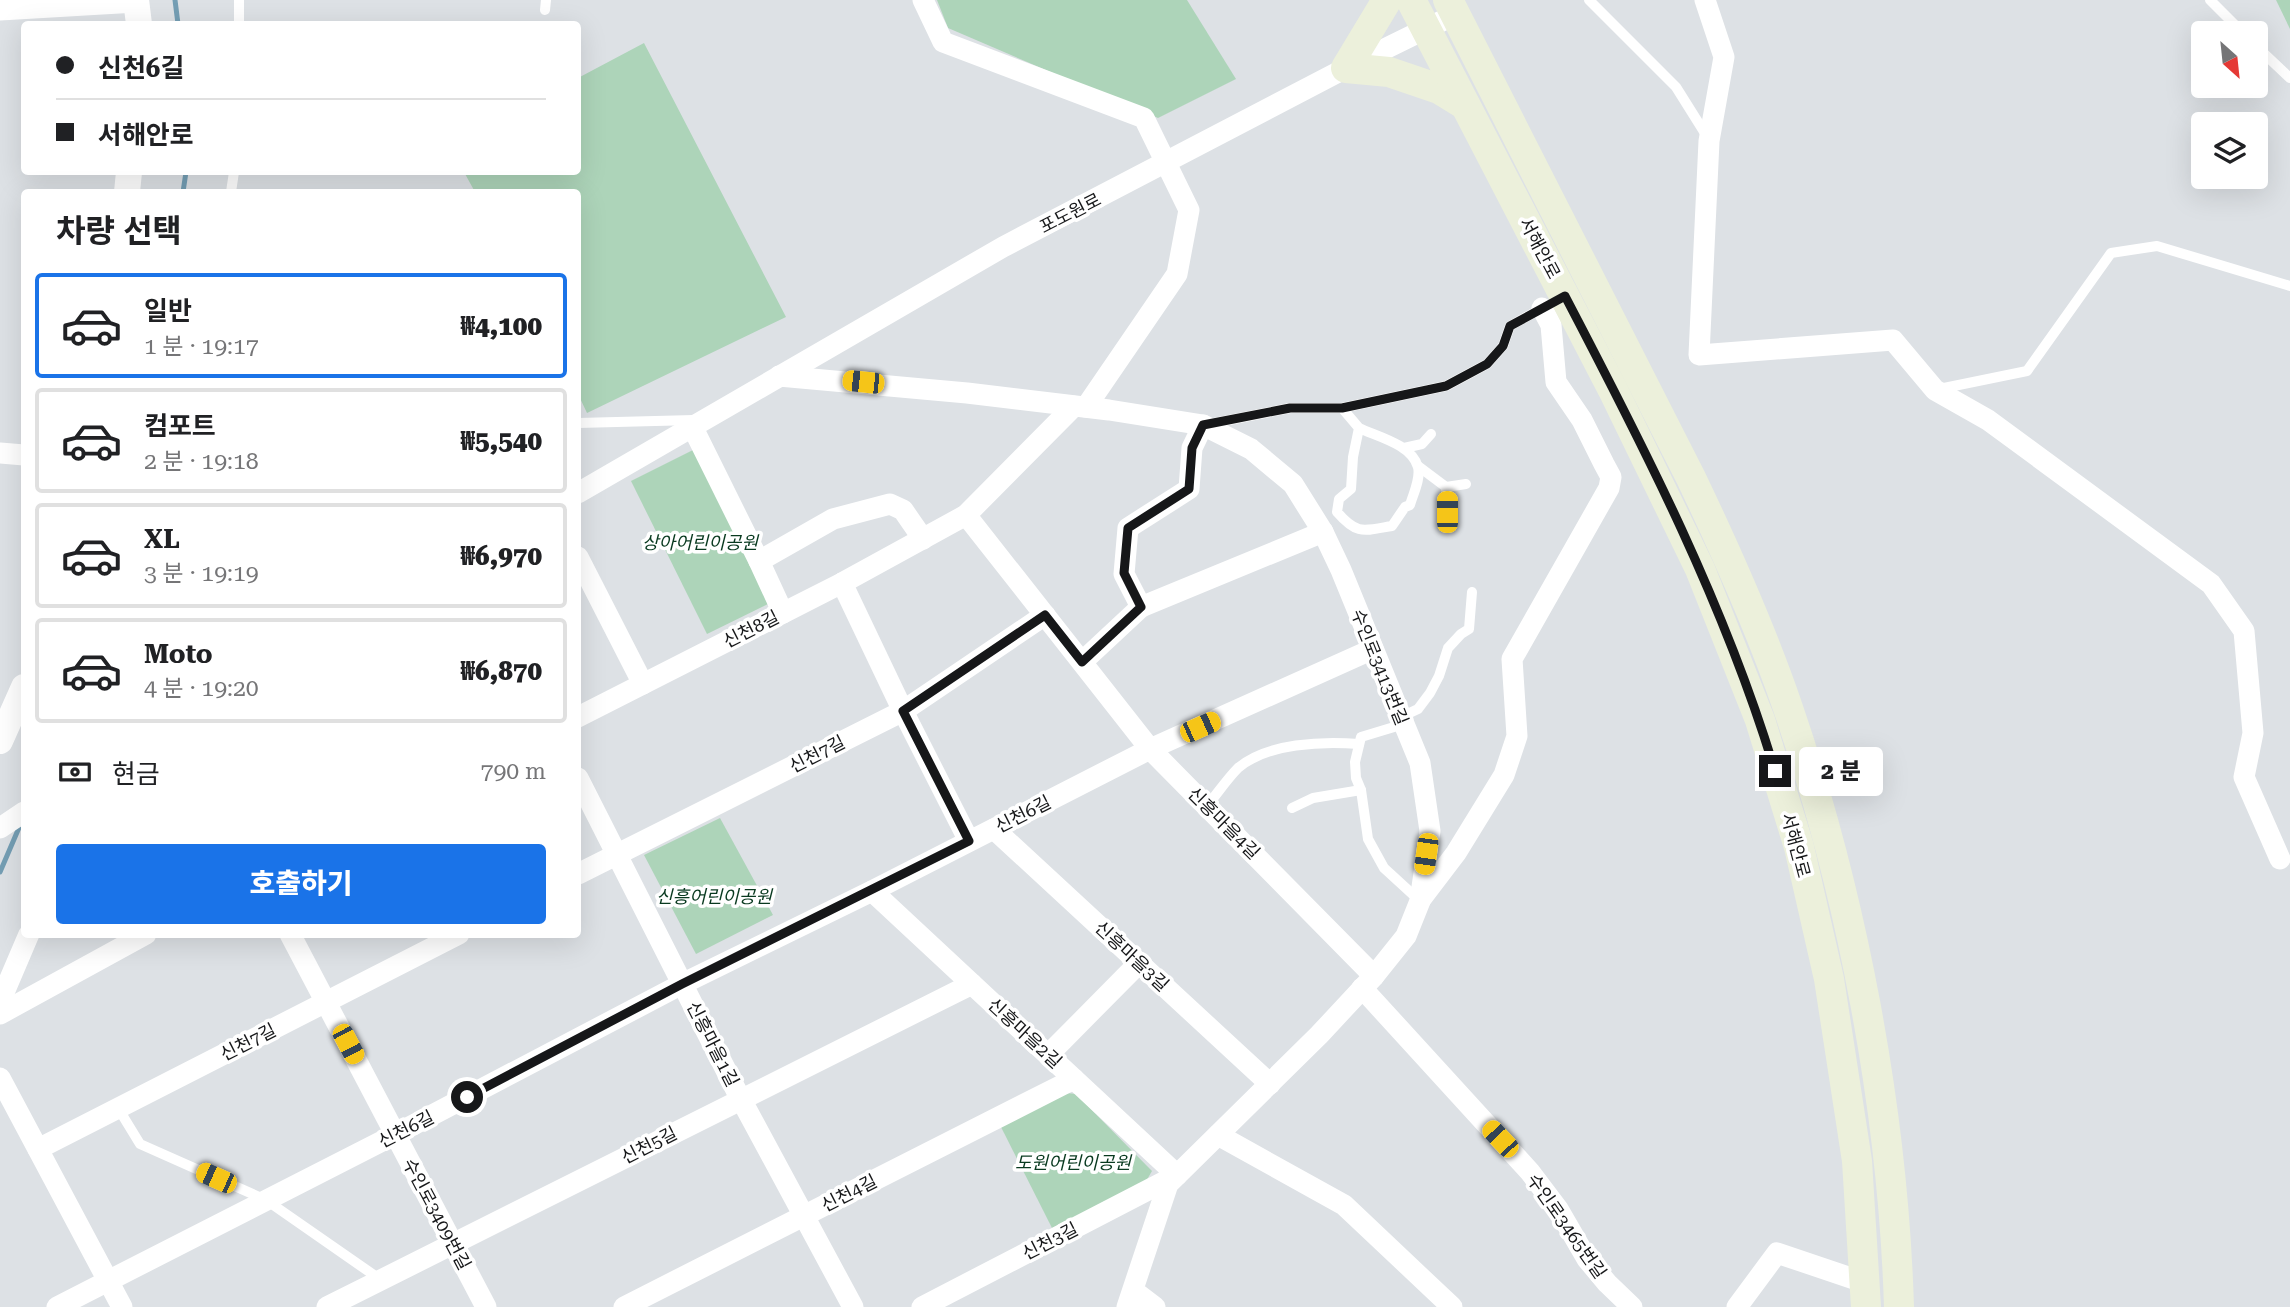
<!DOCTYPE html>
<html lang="ko">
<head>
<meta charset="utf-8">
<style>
  :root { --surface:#fff; --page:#f6f6f6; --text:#202124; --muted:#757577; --line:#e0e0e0; --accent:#1a73e8 }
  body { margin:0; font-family:"Roboto Serif","Noto Sans KR",serif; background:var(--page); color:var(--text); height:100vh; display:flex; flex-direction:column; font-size:26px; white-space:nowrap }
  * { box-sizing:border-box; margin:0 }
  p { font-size:23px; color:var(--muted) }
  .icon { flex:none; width:38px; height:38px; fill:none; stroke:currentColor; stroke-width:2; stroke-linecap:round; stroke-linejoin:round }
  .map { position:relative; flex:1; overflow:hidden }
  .sheet { position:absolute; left:21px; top:189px; width:560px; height:749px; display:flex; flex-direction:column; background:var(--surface); border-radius:7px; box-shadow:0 7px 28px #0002 }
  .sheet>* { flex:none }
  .banner { position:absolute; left:21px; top:21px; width:560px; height:154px; border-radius:7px; box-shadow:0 7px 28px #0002; display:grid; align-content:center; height:154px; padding:0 35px; background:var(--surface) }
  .needle { width:46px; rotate:153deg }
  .controls { position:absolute; left:2191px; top:21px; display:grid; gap:14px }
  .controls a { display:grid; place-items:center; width:77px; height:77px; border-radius:7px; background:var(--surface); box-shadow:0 7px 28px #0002; font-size:35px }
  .end { position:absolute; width:32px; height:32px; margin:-16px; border:9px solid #161719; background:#fff; box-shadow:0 0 0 4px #fff }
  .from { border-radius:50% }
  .bubble { position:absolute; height:49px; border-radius:7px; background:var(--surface); box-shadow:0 7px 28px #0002; font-size:23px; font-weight:800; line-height:49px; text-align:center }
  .car { position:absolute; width:21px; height:42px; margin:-21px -10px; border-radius:9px; box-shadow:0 0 5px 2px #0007; background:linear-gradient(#f5c518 24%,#345 0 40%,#f5c518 0 76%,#345 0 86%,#f5c518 0) }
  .banner b { display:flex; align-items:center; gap:24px; height:66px; font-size:26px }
  .banner b+b { border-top:2px solid var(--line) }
  .banner i { width:18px; height:18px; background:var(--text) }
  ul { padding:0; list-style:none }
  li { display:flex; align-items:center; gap:21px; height:105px; margin:0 14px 10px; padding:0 21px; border:4px solid var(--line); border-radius:7px }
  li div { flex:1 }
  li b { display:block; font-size:26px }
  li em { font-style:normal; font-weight:800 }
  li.current { border-color:var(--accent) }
  li>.icon { width:63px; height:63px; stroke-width:1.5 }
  h2 { padding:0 35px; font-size:32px; line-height:84px }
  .pay { display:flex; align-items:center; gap:18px; height:77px; padding:0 35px; font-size:26px }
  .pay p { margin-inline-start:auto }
  .action { display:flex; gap:14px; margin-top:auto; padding:14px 35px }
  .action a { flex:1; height:80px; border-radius:7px; background:var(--accent); color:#fff; font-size:28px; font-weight:800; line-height:80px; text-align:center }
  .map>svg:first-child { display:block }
  .green { fill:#add4b9 }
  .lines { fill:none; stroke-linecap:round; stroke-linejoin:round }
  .stream { stroke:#749eb4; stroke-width:5 }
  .service { stroke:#fff; stroke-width:10 }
  .minor { stroke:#fff; stroke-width:21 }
  .tertiary { stroke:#fff; stroke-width:26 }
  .secondary { stroke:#ecf0db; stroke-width:30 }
  .route { stroke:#161719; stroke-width:9 }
  .labels { text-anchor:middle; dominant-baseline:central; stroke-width:7; stroke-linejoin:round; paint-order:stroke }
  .street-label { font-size:18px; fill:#161719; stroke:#fff }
  .park-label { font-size:18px; font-style:italic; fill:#08391f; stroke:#fff }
</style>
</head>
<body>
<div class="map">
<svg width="2290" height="1307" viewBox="0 0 2290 1307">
  <rect width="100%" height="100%" fill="#dde1e5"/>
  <!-- green -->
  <g class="green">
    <polygon points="937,0 1187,0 1236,79 1158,118 948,28"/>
    <polygon points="2276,0 2290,0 2290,29"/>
    <polygon points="644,43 786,317 587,413 578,394 578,192 475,192 464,172 578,172 578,78"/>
    <polygon points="693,450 770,603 707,634 631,481"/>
    <polygon points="720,818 773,915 696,954 644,855"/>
    <polygon points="1057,1092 1076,1094 1152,1171 1145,1183 1052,1228 1000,1125"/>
  </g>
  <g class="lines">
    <!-- stream -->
    <g class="stream">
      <polyline points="175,0 178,24"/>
      <polyline points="183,192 186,172"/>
      <polyline points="0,872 21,823"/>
    </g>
    <!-- service -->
    <g class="service">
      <polyline points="239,0 239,24"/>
      <polyline points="1589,0 1676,87 1708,138"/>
      <polyline points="2210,0 2243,33"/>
      <polyline points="545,10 546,0"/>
      <polyline points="2256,46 2290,78"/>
      <polyline points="231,192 234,172"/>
      <polyline points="1939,389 2027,371 2111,253 2157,246 2290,286"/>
      <path d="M1342 408 1359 428 1353 457 1351 489 1339 499 1337 512C1357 535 1363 531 1392 526L1405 507 1410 505C1413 494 1421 479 1418 467 1411 444 1378 437 1359 428"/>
      <polyline points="578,423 694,420"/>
      <polyline points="1209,424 1290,408 1342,408 1446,386 1487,364 1503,346 1510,326 1544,307"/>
      <polyline points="1404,448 1422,444 1431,434"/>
      <polyline points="1418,466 1446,487 1447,512"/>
      <polyline points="1446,487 1466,484"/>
      <polyline points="1401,717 1418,709 1430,693 1439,676 1448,648 1461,634 1469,629 1472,592"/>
      <polyline points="1404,724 1361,737 1355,762 1356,778 1361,790 1368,839 1384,868 1420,901"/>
      <path d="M1207 806C1217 794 1227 779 1238 768 1267 743 1323 741 1359 744"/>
      <polyline points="1292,808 1313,798 1361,790"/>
      <polyline points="118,1108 140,1144 266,1200 381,1280"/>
    </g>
    <!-- minor -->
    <g class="minor">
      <polyline points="923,0 943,42 1144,118 1189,210 1177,274 1086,407"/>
      <polyline points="1705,0 1724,57 1709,141 1699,355 1893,340 1935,390 1988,420 2211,584 2244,631 2253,733 2244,777 2280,859"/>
      <polyline points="0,10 136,2"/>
      <polyline points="779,376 967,393 1109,410 1203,425 1251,449 1293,484 1323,532 1341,570 1420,763 1430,831 1420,901 1406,936 1374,976 1319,1035 1168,1184 1127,1307"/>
      <polyline points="692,426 759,561 783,613"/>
      <polyline points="0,453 24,455"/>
      <polyline points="578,493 1003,247 1346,68 1456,14"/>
      <polyline points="966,515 1150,749 1374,976"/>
      <polyline points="578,557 643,684"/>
      <polyline points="759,561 833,519 890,504 903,510 923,539"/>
      <polyline points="842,583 903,711 969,841"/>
      <polyline points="1141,607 1323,532"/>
      <polyline points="1082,662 1141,607 1124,574 1128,528 1189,489 1192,448 1203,425"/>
      <polyline points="578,717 842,583 966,515 1074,406"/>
      <polyline points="578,778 736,1090 853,1307"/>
      <polyline points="0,828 24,812"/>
      <polyline points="994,829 1270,1084"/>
      <polyline points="578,874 903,711 1045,615"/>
      <polyline points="872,891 1177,1175 922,1307"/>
      <polyline points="1421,899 1456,853 1504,775 1517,736 1512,659 1609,488 1611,477 1604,464 1582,420 1556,382 1551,325 1542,308"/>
      <polyline points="290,934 486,1307"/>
      <polyline points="1362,988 1530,1172 1558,1209 1587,1259 1607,1283 1632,1307"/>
      <polyline points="0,1002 29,934"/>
      <polyline points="0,1014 146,934"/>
      <polyline points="1048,1055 1139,963"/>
      <polyline points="0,1078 122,1307"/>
      <polyline points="1218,1135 1344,1205 1452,1307"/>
      <polyline points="38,1149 459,934"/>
      <polyline points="1134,1291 1155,1307"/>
      <polyline points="57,1307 396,1134 682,984 872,891 1150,749 1373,649"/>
      <polyline points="327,1307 972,984"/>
      <polyline points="624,1307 1074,1079"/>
      <polyline points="1737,1307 1777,1253 1866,1283"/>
    </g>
    <!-- tertiary -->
    <g class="tertiary">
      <polyline points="136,0 139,24"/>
      <polyline points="127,192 129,172"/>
      <polyline points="0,741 24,687"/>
    </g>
    <!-- secondary -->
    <g class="secondary">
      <polyline points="1387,0 1346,68 1389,72 1439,89 1465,105"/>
      <polyline points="1411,0 1613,390 1700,569 1760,720 1799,847 1829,979 1857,1161 1866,1307"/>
      <path d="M1448 0 1691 478C1727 553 1761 629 1788 708 1852 895 1893 1109 1899 1307"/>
    </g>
  </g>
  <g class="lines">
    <!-- route -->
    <path class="route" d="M467 1097 682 984 969 841 903 711 1045 615 1082 662 1141 607 1124 573 1128 528 1189 489 1192 448 1203 425 1290 408H1342L1446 386 1487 364 1503 346 1510 326 1565 296C1645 449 1725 605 1775 771"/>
  </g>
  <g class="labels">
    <!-- street labels -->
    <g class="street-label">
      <text transform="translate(1070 213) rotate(-27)">포도원로</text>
      <text transform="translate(1540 248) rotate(62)">서해안로</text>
      <text transform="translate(751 629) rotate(-27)">신천8길</text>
      <text transform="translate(1380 667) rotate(68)">수인로3413번길</text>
      <text transform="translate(817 754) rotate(-27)">신천7길</text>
      <text transform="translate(1023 814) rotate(-27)">신천6길</text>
      <text transform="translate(1224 823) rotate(45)">신흥마을4길</text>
      <text transform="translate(1796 845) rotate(75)">서해안로</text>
      <text transform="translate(1132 956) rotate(43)">신흥마을3길</text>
      <text transform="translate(1025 1033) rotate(43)">신흥마을2길</text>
      <text transform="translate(248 1042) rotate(-27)">신천7길</text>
      <text transform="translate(713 1044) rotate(63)">신흥마을1길</text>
      <text transform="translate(406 1129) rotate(-27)">신천6길</text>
      <text transform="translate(649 1145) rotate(-27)">신천5길</text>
      <text transform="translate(849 1193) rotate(-27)">신천4길</text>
      <text transform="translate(437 1214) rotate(62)">수인로3409번길</text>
      <text transform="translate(1567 1226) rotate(55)">수인로3465번길</text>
      <text transform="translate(1050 1241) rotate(-27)">신천3길</text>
    </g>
    <!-- park labels -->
    <g class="park-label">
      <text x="700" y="542">상아어린이공원</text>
      <text x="714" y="896">신흥어린이공원</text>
      <text x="1073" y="1162">도원어린이공원</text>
    </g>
  </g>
</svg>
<div class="controls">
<a><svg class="needle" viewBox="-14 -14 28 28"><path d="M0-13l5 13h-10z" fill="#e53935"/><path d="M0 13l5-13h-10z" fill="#757577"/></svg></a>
<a><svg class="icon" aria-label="layers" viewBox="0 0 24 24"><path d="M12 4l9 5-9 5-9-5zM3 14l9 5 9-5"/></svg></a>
</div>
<i class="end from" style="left:467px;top:1097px"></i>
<i class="end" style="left:1775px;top:771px"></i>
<div class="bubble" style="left:1799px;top:747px;width:84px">2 분</div>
<i class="car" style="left:863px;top:382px;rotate:276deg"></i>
<i class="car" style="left:1447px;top:512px;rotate:0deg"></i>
<i class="car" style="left:1200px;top:727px;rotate:66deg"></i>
<i class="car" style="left:1426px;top:854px;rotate:188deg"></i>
<i class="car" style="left:348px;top:1044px;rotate:152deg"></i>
<i class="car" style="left:1500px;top:1139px;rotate:317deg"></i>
<i class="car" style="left:216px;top:1178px;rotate:294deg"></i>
<div class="banner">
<b><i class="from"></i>신천6길</b>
<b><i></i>서해안로</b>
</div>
<section class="sheet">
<h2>차량 선택</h2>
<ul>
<li class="current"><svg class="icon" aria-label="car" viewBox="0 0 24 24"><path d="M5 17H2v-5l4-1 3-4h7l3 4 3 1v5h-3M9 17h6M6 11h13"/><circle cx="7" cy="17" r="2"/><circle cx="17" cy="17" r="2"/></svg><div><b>일반</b><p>1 분 · 19:17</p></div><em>₩4,100</em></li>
<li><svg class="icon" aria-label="car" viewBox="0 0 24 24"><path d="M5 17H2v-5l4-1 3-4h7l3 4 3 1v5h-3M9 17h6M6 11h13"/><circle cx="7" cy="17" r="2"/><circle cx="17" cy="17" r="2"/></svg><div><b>컴포트</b><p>2 분 · 19:18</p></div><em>₩5,540</em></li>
<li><svg class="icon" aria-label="car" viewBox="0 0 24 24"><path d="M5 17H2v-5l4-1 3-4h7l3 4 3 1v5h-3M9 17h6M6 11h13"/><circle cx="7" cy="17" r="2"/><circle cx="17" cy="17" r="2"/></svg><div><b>XL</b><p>3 분 · 19:19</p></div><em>₩6,970</em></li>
<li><svg class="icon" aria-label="car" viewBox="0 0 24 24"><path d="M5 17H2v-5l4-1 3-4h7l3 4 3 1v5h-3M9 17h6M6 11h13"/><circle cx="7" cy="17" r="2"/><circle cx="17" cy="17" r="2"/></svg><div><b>Moto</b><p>4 분 · 19:20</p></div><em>₩6,870</em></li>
</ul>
<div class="pay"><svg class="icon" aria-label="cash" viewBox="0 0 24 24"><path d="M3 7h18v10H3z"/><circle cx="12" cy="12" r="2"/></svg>현금<p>790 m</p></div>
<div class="action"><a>호출하기</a></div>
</section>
</div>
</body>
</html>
